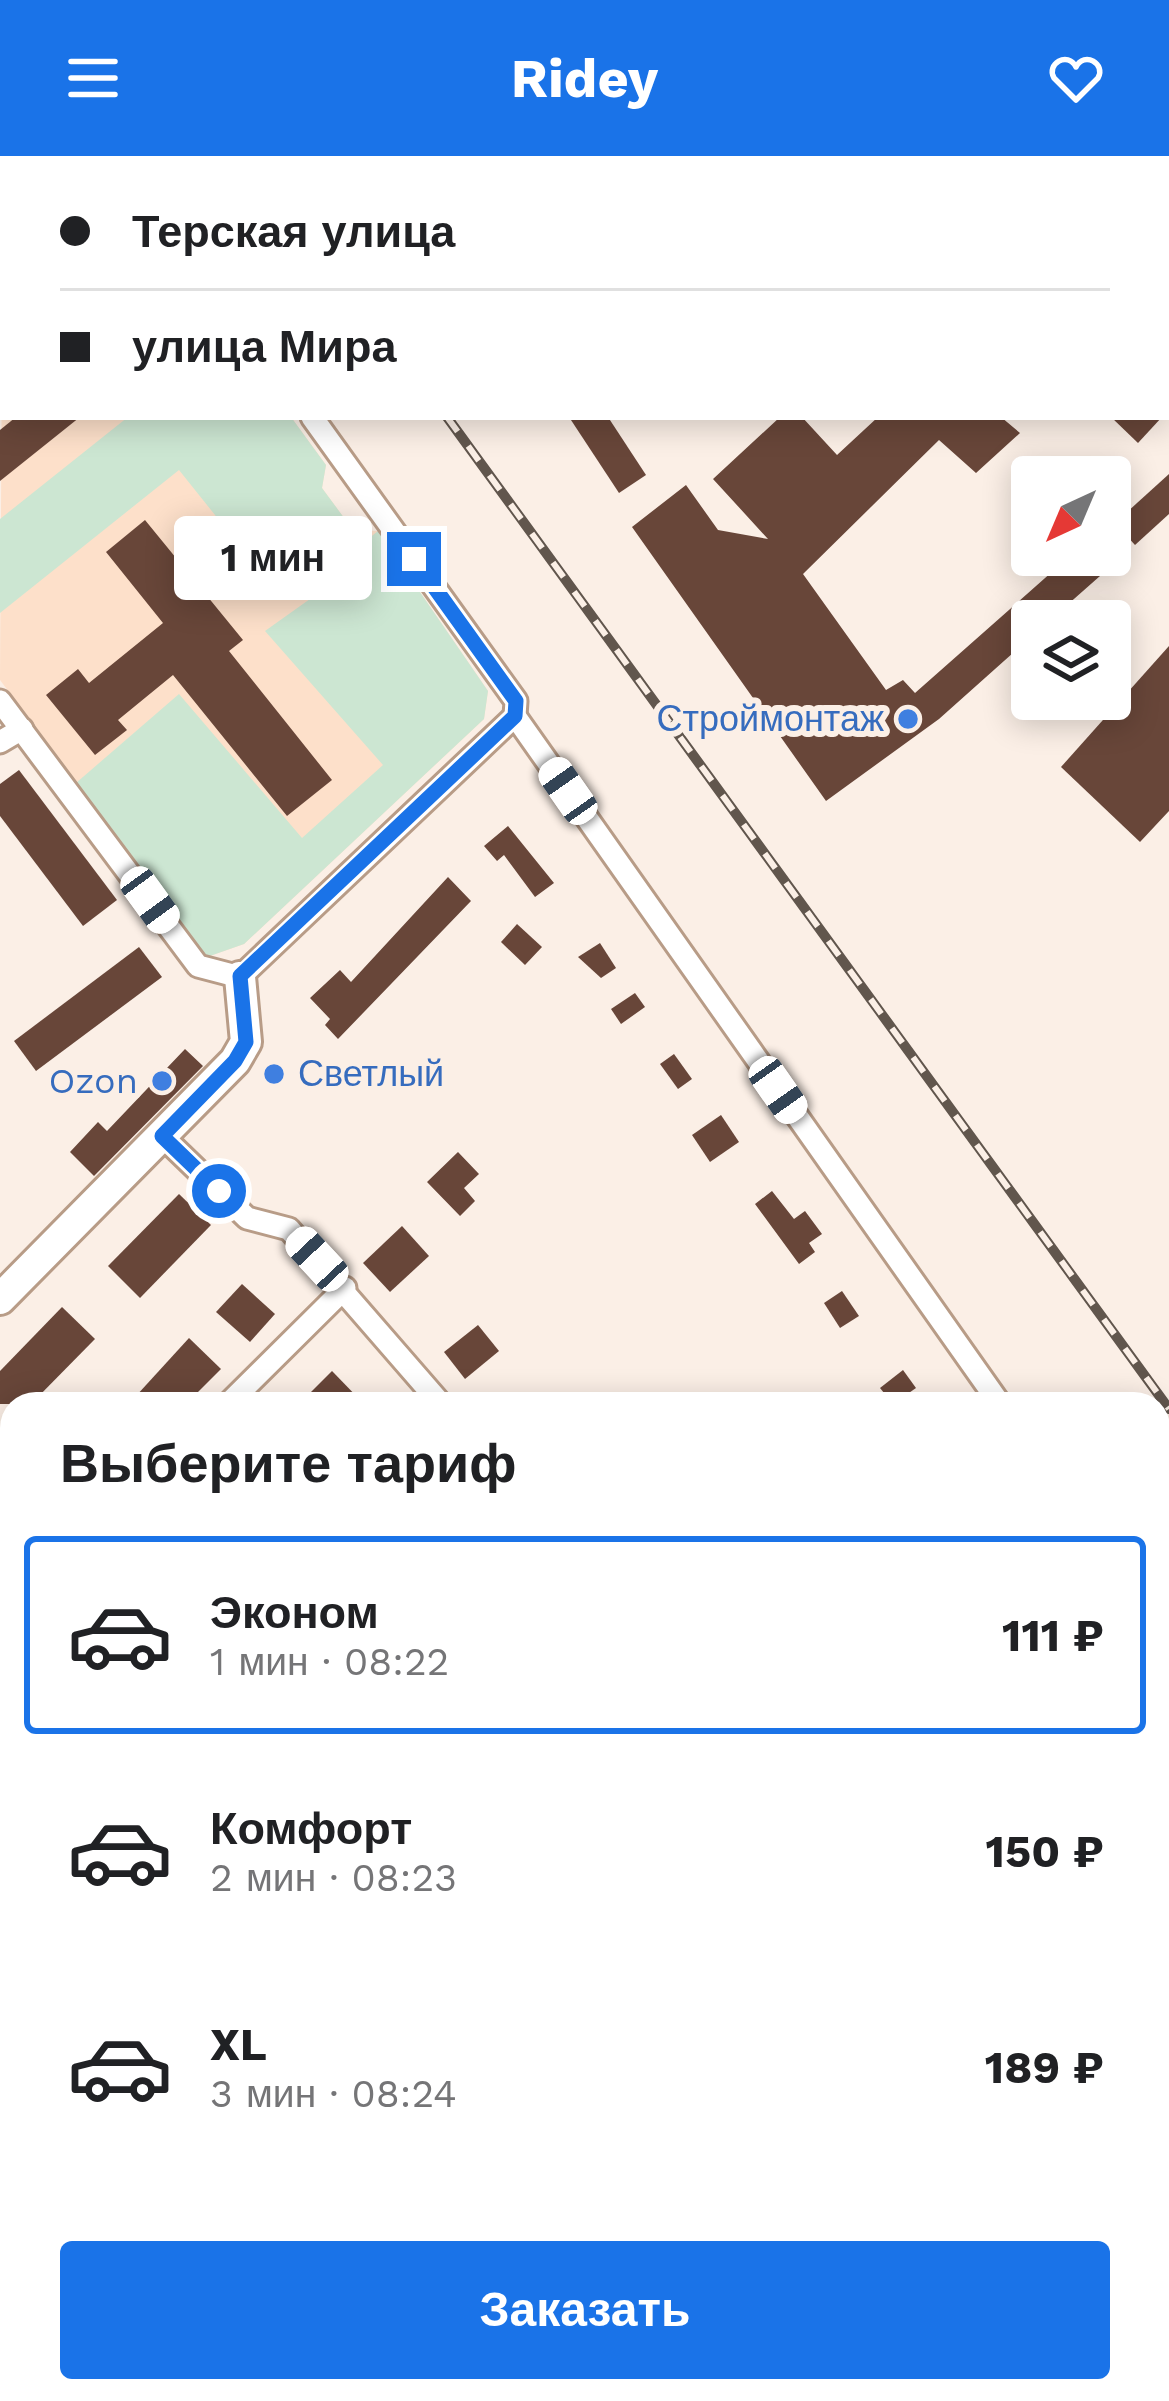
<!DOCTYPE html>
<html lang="ru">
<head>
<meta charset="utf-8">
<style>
  :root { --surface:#fff; --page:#f2f2f2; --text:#202124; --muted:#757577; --line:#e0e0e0; --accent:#1a73e8 }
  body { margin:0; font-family:"Work Sans",sans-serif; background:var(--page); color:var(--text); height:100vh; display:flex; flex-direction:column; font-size:45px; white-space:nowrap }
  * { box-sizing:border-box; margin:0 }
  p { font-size:39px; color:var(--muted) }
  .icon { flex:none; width:66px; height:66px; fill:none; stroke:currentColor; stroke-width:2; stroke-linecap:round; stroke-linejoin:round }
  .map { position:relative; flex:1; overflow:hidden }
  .sheet { position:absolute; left:0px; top:1236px; width:1170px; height:1011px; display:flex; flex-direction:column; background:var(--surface); border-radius:36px 36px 0 0; box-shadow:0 6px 30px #0003 }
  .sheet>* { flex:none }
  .banner { position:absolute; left:0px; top:0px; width:1170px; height:264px; box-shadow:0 6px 30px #0003; display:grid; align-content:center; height:264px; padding:0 60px; background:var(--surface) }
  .needle { width:78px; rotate:224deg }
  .fabs { position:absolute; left:1011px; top:300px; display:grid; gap:24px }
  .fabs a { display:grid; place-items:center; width:120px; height:120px; border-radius:12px; background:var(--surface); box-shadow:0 6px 30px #0003; font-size:60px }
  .end { position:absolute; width:54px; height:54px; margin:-27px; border:15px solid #1a73e8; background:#fff; box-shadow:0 0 0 6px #fff }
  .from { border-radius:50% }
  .bubble { position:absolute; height:84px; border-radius:12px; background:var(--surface); box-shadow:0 6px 30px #0003; font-size:39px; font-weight:700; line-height:84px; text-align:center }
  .car { position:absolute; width:36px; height:72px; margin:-36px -18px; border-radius:15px; box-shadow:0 0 9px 3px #0007; background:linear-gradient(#fff 24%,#345 0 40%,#fff 0 76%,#345 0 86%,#fff 0) }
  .banner b { display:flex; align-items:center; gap:42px; height:114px; font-size:45px }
  .banner b+b { border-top:3px solid var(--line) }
  .banner i { width:30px; height:30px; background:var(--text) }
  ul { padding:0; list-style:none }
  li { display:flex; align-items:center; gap:36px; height:198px; margin:0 24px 18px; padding:0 36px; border:6px solid transparent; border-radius:12px }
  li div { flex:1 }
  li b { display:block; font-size:45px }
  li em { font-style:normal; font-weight:700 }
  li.on { border-color:var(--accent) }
  li>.icon { width:108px; height:108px; stroke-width:1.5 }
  h2 { padding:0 60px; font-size:54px; line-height:144px }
  .button { display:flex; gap:24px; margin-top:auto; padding:24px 60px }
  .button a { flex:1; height:138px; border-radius:12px; background:var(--accent); color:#fff; font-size:48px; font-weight:700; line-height:138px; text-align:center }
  header { display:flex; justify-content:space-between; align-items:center; height:156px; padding:0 60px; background:var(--accent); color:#fff; font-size:54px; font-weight:700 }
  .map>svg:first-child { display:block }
  .built { fill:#fde0ca }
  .green { fill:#cce6d2 }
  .building { fill:#684639 }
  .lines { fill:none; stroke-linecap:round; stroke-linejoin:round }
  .street-casing { stroke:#b89c87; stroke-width:27 }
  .secondary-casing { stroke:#b89c87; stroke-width:36 }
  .street { stroke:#fff; stroke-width:21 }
  .secondary { stroke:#fff; stroke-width:30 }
  .rail-casing { stroke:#61564d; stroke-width:10 }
  .rail { stroke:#fbefe6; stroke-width:6; stroke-dasharray:18; stroke-linecap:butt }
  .route { stroke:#1a73e8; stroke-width:15 }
  .shop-dot { fill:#3f7fe0; stroke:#fbefe6; stroke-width:4.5 }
  .labels { text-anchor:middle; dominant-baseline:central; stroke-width:12; stroke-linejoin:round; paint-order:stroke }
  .shop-label { font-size:36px; fill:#366cbe; stroke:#fbefe6; text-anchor:end }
</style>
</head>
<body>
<header><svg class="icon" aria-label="menu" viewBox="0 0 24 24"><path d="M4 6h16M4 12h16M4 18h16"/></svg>Ridey<svg class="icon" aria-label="heart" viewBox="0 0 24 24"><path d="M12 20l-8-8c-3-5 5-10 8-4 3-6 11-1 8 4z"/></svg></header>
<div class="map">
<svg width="1169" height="2245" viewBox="0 0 1169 2245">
  <rect width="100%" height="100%" fill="#fbefe6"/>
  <!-- built -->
  <polygon class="built" points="3,13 3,261 291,261 326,309 322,332 353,374 378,375 488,535 484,563 244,788 207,801 0,524"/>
  <!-- green -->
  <g class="green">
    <polygon points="128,261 291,261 326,309 322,332 353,374 302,412 290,398 263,419 179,314 0,457 0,363"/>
    <polygon points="378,375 488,535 484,563 244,788 207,801 76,627 179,538 302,682 383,609 265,475 317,438 310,430"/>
  </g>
  <!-- building -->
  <g class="building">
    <polygon points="16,261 80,261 0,325 0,274"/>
    <polygon points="569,261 608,261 646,319 619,337"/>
    <polygon points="780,261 802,261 837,299 878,261 1001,261 1020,277 976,317 939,284 803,418 886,534 903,524 915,537 1071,399 1082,399 1100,420 1049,465 1032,465 1032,480 939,563 826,645 632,371 686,329 718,374 768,383 713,323"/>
    <polygon points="1111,261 1162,261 1138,287"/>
    <polygon points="1169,318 1169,358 1135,389 1115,367"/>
    <polygon points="145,364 243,484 229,495 332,624 287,660 173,519 118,564 127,574 95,599 46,539 78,513 89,527 163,467 106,396"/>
    <polygon points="1169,490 1169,655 1140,686 1061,611"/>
    <polygon points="19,614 117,744 83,770 0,660 0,628"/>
    <polygon points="508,670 554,727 535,741 504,699 497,705 484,690"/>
    <polygon points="448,721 471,745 338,883 325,869 330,863 310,842 340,814 351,826"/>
    <polygon points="517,768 542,791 525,809 501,786"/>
    <polygon points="600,787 616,812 601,822 578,801"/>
    <polygon points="139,791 162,821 36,915 14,885"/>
    <polygon points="635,837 645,851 621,868 611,853"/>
    <polygon points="185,893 203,910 94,1020 70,996 98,966 107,975"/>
    <polygon points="674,898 692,923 678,933 660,908"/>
    <polygon points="721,959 739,986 710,1006 692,979"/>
    <polygon points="458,996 479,1018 464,1032 475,1045 460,1060 427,1026"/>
    <polygon points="772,1035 794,1063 805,1055 822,1078 809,1087 815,1096 799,1108 755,1048"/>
    <polygon points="179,1038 211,1069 140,1142 108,1110"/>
    <polygon points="402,1070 429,1100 390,1136 363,1107"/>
    <polygon points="242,1128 275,1158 250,1186 216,1156"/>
    <polygon points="842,1135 859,1160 840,1172 824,1147"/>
    <polygon points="62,1151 95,1183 31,1248 0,1248 0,1215"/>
    <polygon points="478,1169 499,1195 465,1223 444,1196"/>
    <polygon points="189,1182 221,1213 186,1248 144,1248 136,1240"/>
    <polygon points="903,1214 916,1232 893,1248 880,1232"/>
    <polygon points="332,1215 364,1248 299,1248"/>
  </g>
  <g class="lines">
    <defs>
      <g id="street">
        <polyline points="122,0 124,3"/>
        <polyline points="312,261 516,545 515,560"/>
        <polyline points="0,545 198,810 240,821 515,560"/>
        <polyline points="515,560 1000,1248"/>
        <polyline points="0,586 22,573"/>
        <polyline points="162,980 247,1062 289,1073 441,1248"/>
        <polyline points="228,1248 345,1132"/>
        <polyline points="1158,1474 1169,1489"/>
        <polyline points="0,1522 12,1534"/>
        <polyline points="0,1791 12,1780"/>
        <polyline points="1158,1976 1169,1964"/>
        <polyline points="0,2117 12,2105"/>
        <polyline points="208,2245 219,2235"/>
        <polyline points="555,2245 566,2235"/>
        <polyline points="907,2245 916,2235"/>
      </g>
      <g id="secondary">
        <polyline points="1017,0 1020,3"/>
        <polyline points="385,3 389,0"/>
        <polyline points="1167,143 1169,145"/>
        <polyline points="0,1143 235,905 246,886 240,821"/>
      </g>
    </defs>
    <!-- street casing -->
    <use href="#street" class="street-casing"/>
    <!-- secondary casing -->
    <use href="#secondary" class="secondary-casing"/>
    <!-- street -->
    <use href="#street" class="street"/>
    <!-- secondary -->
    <use href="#secondary" class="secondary"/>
    <defs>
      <g id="rail">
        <polyline points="247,0 249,3"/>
        <polyline points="273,0 275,3"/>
        <polyline points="447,261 1169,1253"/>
      </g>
    </defs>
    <!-- rail casing -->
    <use href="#rail" class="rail-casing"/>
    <!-- rail -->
    <use href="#rail" class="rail"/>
  </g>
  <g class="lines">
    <!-- route -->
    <polyline class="route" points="219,1035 162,980 235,905 246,886 240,820 515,560 516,545 414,403"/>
  </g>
  <!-- markers -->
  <g class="shop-dot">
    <circle cx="908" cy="563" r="12"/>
    <circle cx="274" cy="918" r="12"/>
    <circle cx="162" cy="925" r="12"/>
  </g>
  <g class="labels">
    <!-- shop labels -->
    <g class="shop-label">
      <text x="884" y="563">Строймонтаж</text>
      <text x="298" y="918" text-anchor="start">Светлый</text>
      <text x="138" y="925">Ozon</text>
    </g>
  </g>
</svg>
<div class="fabs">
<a><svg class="needle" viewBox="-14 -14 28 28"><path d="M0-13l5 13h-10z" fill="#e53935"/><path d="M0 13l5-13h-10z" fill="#757577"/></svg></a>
<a><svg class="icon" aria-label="layers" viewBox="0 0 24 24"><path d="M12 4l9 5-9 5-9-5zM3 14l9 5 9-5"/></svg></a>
</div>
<i class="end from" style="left:219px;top:1035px"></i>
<i class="end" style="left:414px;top:403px"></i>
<div class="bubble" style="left:174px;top:360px;width:198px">1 мин</div>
<i class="car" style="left:568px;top:635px;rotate:325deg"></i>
<i class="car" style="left:150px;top:744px;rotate:144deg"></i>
<i class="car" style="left:778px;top:934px;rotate:145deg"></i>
<i class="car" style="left:317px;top:1103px;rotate:317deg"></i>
<div class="banner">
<b><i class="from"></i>Терская улица</b>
<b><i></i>улица Мира</b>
</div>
<section class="sheet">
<h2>Выберите тариф</h2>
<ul>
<li class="on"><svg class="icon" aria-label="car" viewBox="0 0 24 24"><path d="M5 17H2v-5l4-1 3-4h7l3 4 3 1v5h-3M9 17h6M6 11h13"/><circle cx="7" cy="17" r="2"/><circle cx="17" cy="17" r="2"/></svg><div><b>Эконом</b><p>1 мин · 08:22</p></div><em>111 ₽</em></li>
<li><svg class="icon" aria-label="car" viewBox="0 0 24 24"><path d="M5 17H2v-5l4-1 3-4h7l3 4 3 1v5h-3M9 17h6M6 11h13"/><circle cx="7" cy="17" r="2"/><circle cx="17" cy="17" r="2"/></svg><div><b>Комфорт</b><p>2 мин · 08:23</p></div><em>150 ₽</em></li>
<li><svg class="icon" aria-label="car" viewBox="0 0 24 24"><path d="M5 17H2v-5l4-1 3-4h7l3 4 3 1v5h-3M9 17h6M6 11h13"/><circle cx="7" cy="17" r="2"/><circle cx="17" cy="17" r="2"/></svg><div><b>XL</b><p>3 мин · 08:24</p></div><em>189 ₽</em></li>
</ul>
<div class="button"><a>Заказать</a></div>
</section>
</div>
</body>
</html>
